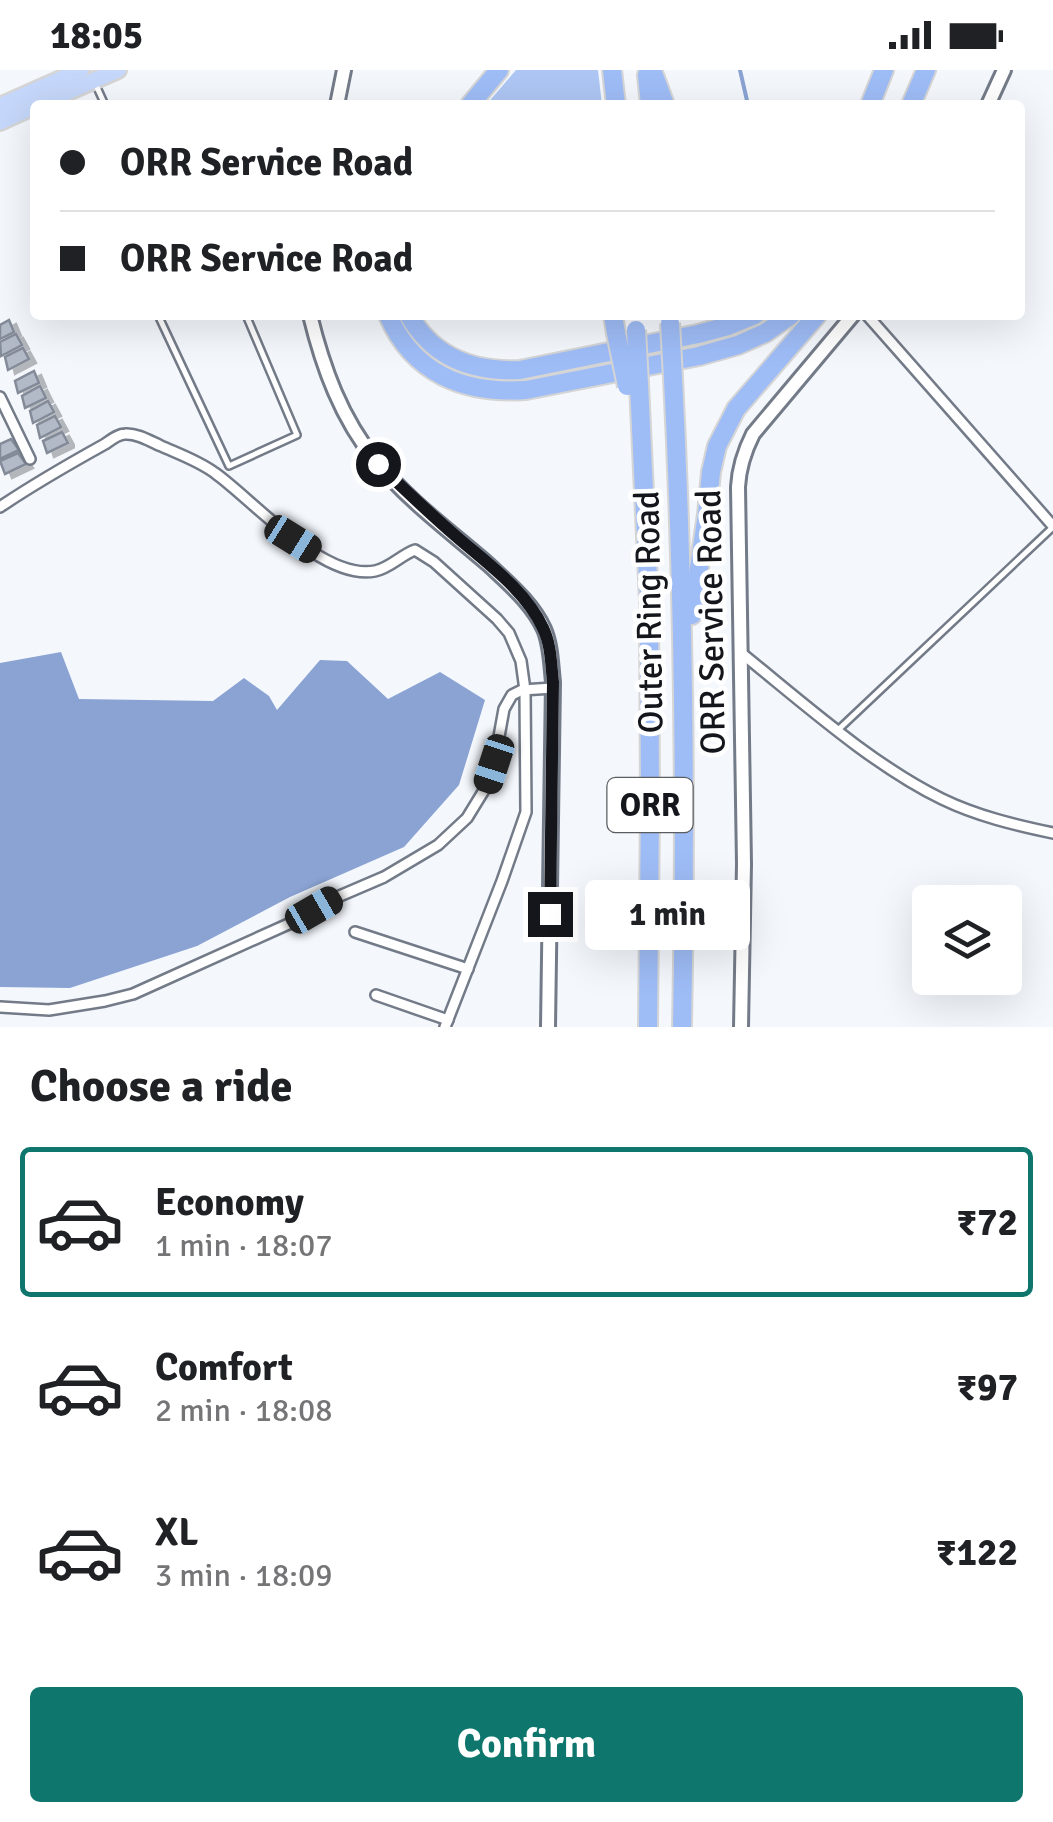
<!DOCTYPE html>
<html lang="en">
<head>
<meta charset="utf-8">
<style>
  :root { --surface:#fff; --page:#f6f6f6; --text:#202124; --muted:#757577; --line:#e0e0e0; --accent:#0f766e }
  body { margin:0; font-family:Signika,sans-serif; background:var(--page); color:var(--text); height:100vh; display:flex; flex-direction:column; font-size:38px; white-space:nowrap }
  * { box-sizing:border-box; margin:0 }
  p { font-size:32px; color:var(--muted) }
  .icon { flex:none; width:55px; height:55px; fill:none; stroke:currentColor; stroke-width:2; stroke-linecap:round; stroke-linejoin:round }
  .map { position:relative; height:957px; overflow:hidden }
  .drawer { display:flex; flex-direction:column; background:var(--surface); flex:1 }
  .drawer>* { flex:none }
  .top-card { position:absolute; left:30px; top:30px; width:995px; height:220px; border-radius:10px; box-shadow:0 10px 40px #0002; display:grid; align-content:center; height:220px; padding:0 30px; background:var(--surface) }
  .controls { position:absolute; left:912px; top:815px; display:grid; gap:20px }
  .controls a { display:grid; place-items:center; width:110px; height:110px; border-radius:10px; background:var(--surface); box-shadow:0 10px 40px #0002; font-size:50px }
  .end { position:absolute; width:45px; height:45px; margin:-22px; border:12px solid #14161b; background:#fff; box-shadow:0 0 0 5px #fff }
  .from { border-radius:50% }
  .bubble { position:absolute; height:70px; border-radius:10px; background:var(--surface); box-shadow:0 10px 40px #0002; font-size:32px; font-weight:700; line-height:70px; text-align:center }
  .car { position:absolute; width:30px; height:60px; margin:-30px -15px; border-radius:12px; box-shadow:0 0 8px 2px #0007; background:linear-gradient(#222 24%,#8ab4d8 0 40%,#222 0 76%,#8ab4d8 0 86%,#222 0) }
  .top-card b { display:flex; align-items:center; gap:35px; height:95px; font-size:38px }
  .top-card b+b { border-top:2px solid var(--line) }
  .top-card i { width:25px; height:25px; background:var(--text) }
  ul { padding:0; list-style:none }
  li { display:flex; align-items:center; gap:30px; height:150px; margin:0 20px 15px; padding:0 10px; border:5px solid transparent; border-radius:10px }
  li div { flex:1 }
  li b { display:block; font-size:38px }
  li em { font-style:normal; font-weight:700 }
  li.on { border-color:var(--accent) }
  li>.icon { width:90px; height:90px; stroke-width:1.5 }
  h2 { padding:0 30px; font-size:45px; line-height:120px }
  .button { display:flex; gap:20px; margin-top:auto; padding:20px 30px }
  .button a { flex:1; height:115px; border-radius:10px; background:var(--accent); color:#fff; font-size:40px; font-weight:700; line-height:115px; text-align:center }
  .status { display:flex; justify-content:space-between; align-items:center; height:70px; padding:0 50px; background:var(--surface); direction:ltr }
  .status svg { height:28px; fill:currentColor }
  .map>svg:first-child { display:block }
  .green { fill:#aec6f3 }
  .water { fill:#8aa3d3 }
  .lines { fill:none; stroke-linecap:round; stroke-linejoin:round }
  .stream { stroke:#8aa3d3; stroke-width:4 }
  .building { fill:#b2bac8; stroke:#848b98; stroke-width:2.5; filter:url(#shadow) }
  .service-casing { stroke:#747b88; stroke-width:10 }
  .minor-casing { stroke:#747b88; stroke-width:14 }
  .secondary-casing { stroke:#747b88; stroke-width:18 }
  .primary-casing { stroke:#d5d5d6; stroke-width:20 }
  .motorway-casing { stroke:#d5d5d6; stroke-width:22 }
  .service { stroke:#fff; stroke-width:5 }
  .minor { stroke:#fff; stroke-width:9 }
  .secondary { stroke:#fff; stroke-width:12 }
  .primary { stroke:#c5d7fa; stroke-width:15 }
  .motorway { stroke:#9ebcf6; stroke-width:18 }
  .motorway-bridge-casing { stroke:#d5d5d6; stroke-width:22; stroke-linecap:butt }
  .motorway-bridge { stroke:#9ebcf6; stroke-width:18 }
  .route { stroke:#14161b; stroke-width:12 }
  .labels { text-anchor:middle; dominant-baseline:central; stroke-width:9; stroke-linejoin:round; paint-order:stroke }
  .shield { fill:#fff; stroke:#5a5c5f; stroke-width:2.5 }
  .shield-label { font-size:32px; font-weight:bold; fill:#14161b }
  .street-label { font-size:35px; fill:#14161b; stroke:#fff }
</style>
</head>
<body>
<div class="status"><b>18:05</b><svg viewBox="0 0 49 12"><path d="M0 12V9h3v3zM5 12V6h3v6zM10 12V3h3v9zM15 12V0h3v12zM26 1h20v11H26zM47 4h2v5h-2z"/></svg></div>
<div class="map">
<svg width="1053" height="957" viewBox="0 0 1053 957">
  <defs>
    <filter id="shadow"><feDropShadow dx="7" dy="4" stdDeviation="0" flood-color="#0004"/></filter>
  </defs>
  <rect width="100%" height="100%" fill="#f4f8fd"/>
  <!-- green -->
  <polygon class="green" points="516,0 598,0 602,35 486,35"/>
  <!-- water -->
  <polygon class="water" points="61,582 79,629 213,631 244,608 269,626 277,640 320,590 347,591 388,629 440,602 485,630 459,715 404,777 290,827 197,876 70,918 0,917 0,593"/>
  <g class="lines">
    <!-- stream -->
    <polyline class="stream" points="740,0 748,35"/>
  </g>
  <!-- building -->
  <g class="building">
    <polygon points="9,250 14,262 0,269 0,255"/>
    <polygon points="16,264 22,275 1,286 0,272"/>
    <polygon points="23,278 29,289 8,300 5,287"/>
    <polygon points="34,301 39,313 18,323 15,311"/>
    <polygon points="40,316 46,328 25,338 22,326"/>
    <polygon points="48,331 54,342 33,353 30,341"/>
    <polygon points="55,346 61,357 40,368 37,355"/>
    <polygon points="62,362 68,373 47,383 43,371"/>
    <polygon points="11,369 19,380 0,389 0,374"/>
    <polygon points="18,383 26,394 5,404 0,391"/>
  </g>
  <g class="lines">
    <defs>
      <g id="service">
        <polyline points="95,13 105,35"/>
        <polyline points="158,245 229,396 297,365 246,245"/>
        <polyline points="838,660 1053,457"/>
      </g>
      <g id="minor">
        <polyline points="867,245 1053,456"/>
        <polyline points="0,327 30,389"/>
        <path d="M0 437C34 414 69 394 105 374 111 370 118 364 125 364 137 363 150 371 161 376 179 384 199 391 215 403 253 430 323 511 375 501 390 498 401 485 415 480L434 492 497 549 509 563 521 591 525 620 526 742 502 811 445 957"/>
        <path d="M740 582C801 631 872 695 942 729 977 746 1015 755 1053 763"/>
        <polyline points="355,862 468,899"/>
        <polyline points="376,925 448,950"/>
        <polyline points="0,937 49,940 105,931 133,924 293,852 335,828 384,807 438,775 467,748 486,717 494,694 504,639 512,625 522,620 553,618"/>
      </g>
      <g id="secondary">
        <polyline points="337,35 344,0"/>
        <polyline points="988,35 1004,0"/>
        <path d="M310 245C323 298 341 348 376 391 406 429 452 463 489 495 509 514 532 533 544 559 551 575 551 595 553 612L548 957"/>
        <path d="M741 957 744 794 738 417C739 397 744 382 753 364L853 245"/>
      </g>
      <g id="primary">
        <polyline points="38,35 118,0"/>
        <polyline points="0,36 81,0"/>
        <polyline points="0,52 35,36"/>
      </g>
      <g id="motorway">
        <polyline points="612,0 616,35"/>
        <polyline points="652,0 665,35"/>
        <polyline points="647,5 650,35"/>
        <polyline points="470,35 499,0"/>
        <polyline points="870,35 884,0"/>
        <polyline points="911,35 926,0"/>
        <path d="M388 245C413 304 465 324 526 320L699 286 738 275 765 263 791 245"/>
        <path d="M409 245C433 288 473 302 520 300L698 264 728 256 755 245"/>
        <polyline points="613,245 616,263"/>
        <path d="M673 308C684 524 686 740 682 957"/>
        <polyline points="639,314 649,531 650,732 648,957"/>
        <polyline points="692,545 707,444 711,402 717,376 736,339 817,245"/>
      </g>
    </defs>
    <!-- service casing -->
    <use href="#service" class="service-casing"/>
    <!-- minor casing -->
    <use href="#minor" class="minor-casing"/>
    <!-- secondary casing -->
    <use href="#secondary" class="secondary-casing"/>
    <!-- primary casing -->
    <use href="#primary" class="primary-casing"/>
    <!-- motorway casing -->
    <use href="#motorway" class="motorway-casing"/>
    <!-- service -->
    <use href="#service" class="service"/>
    <!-- minor -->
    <use href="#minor" class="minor"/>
    <!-- secondary -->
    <use href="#secondary" class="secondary"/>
    <!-- primary -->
    <use href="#primary" class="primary"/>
    <!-- motorway -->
    <use href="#motorway" class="motorway"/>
    <defs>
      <g id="motorway-bridge">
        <polyline points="670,253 673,308"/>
        <polyline points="636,260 639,314"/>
        <polyline points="616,263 627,316"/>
      </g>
    </defs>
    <!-- motorway-bridge casing -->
    <use href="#motorway-bridge" class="motorway-bridge-casing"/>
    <!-- motorway-bridge -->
    <use href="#motorway-bridge" class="motorway-bridge"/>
  </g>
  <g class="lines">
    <!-- route -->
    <path class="route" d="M378 394C404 419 430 444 458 468 488 494 526 521 543 558 551 574 551 594 553 612L550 844"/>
  </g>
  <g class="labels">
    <!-- shield labels -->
    <rect class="shield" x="607.5" y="708" width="85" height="54" rx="8"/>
    <g class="shield-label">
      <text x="650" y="735">ORR</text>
    </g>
    <!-- street labels -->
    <g class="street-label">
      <text transform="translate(649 542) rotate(-91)">Outer Ring Road</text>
      <text transform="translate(711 552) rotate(-91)">ORR Service Road</text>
    </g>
  </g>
</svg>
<div class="controls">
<a><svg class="icon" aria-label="layers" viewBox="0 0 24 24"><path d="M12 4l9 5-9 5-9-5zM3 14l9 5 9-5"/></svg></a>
</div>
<i class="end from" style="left:378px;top:394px"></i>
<i class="end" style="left:550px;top:844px"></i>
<div class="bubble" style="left:585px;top:810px;width:165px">1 min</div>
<i class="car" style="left:293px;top:469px;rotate:122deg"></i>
<i class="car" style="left:494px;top:694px;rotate:198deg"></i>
<i class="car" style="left:314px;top:840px;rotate:60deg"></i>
<div class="top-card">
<b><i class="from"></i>ORR Service Road</b>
<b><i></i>ORR Service Road</b>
</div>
</div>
<section class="drawer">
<h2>Choose a ride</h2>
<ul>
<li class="on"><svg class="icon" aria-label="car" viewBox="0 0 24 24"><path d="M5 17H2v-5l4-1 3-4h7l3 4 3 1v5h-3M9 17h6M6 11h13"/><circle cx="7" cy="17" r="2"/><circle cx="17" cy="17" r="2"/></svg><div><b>Economy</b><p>1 min · 18:07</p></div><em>₹72</em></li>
<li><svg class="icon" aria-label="car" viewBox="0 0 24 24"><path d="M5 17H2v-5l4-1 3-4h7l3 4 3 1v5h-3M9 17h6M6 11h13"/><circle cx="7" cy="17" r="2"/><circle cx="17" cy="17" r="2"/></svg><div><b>Comfort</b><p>2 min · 18:08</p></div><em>₹97</em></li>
<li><svg class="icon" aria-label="car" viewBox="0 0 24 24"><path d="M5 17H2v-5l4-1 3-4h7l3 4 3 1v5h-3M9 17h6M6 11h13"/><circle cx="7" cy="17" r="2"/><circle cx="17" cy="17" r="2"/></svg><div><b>XL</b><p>3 min · 18:09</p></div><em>₹122</em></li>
</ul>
<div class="button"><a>Confirm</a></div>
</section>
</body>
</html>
